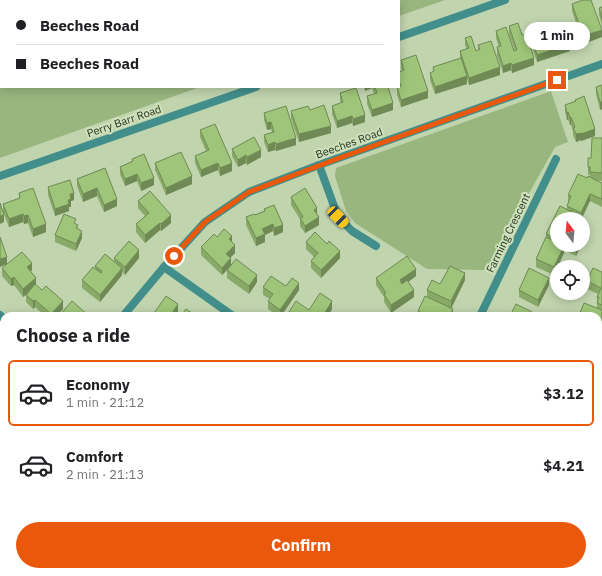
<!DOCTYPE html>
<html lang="en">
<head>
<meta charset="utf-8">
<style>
  :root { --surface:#fff; --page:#f2f2f2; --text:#202124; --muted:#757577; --line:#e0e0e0; --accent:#ea580c }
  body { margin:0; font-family:"IBM Plex Sans",sans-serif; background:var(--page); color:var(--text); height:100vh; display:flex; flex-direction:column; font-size:15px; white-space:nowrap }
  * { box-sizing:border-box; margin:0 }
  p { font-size:13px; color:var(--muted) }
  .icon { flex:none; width:22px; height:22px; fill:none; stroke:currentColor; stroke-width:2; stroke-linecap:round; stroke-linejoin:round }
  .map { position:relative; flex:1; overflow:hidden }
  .side { position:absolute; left:0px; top:312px; width:602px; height:264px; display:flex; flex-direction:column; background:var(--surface); border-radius:12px 12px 0 0; box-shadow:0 2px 10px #0003 }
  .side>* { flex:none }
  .top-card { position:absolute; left:0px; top:0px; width:400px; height:88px; box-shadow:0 2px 10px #0003; display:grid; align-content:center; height:88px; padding:0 16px; background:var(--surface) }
  .needle { width:26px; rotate:344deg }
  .controls { position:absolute; left:550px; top:212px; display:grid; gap:8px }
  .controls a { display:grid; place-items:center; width:40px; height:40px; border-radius:50%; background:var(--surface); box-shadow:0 2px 10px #0003; font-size:20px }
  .end { position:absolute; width:18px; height:18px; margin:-9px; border:5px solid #ea580c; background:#fff; box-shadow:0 0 0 2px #fff }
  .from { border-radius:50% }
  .bubble { position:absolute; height:28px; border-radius:14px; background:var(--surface); box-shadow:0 2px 10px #0003; font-size:13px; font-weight:700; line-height:28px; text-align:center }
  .car { position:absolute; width:12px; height:24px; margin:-12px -6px; border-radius:5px; box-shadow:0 0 3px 1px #0007; background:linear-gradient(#f5c518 24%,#345 0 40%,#f5c518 0 76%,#345 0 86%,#f5c518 0) }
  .top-card b { display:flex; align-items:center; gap:14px; height:38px; font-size:15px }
  .top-card b+b { border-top:1px solid var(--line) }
  .top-card i { width:10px; height:10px; background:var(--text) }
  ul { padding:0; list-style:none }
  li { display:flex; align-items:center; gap:12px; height:66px; margin:0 8px 6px; padding:0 8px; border:2px solid transparent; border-radius:6px }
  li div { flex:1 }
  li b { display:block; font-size:15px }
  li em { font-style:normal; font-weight:700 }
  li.selected { border-color:var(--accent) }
  li>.icon { width:36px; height:36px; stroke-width:1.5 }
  h2 { padding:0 16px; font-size:18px; line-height:48px }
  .primary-button { display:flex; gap:8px; margin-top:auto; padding:8px 16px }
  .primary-button a { flex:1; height:46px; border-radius:24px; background:var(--accent); color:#fff; font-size:16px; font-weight:700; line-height:46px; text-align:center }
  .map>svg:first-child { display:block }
  .green { fill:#99b67f }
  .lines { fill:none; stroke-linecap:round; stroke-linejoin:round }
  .minor { stroke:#418e8b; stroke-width:8 }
  .tertiary { stroke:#418e8b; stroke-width:8 }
  .wall { fill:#88a968 }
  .shaded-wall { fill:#6f8a55 }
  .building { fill:#9ec579; stroke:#6f8a55 }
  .route { stroke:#ea580c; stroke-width:5 }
  .labels { text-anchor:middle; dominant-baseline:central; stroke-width:4; stroke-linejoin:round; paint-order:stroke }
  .street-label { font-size:11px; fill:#2b3324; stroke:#cde2bb }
</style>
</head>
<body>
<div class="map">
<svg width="602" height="576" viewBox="0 0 602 576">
  <rect width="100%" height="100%" fill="#c0d4ae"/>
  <!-- green -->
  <g class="green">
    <polygon points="0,0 445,0 399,16 399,1 1,1 1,87 200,87 0,158"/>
    <polygon points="551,91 568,142 555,147 486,270 427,269 355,223 346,211 335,176 336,168"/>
    <polygon points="287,572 326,572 332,576 284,576"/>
  </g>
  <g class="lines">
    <!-- minor -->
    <g class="minor">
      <polyline points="319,165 338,217 352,231 376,246"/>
      <polyline points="164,267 233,316"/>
      <polyline points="0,315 4,319"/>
      <polyline points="123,316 164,267 205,222 249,192 319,165 602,64"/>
      <polyline points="480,316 556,159"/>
      <polyline points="598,426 602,415"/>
      <polyline points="598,480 602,481"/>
      <polyline points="0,504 4,507"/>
      <polyline points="97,572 102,576"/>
      <polyline points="346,572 349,576"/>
      <polyline points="552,576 553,572"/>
    </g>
    <!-- tertiary -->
    <g class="tertiary">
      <polyline points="399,37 505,0"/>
      <polyline points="0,176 256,87"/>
    </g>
  </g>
  <!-- wall -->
  <g class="wall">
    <polygon points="572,4 602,37 583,44 572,11"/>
    <polygon points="602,7 602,26 599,15 599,8"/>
    <polygon points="509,26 522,35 534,65 512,73 511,70 503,73 497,55 497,47 499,47 496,38 496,31 514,51 515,51 509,34"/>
    <polygon points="531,36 570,51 537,62 531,44"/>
    <polygon points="465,38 476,51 478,50 478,45 500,75 469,85 467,79 467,84 435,94 430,80 430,73 433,72 433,67 460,58 460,51 467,49 465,45"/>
    <polygon points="401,60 428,98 401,107 397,95 397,87 399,87 399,72 402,71 401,68"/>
    <polygon points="602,85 602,109 600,110 596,94 596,87"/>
    <polygon points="364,87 388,87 393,110 372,117 367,104 367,96 374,94 372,88 365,91"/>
    <polygon points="340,93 365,122 353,126 352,123 337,128 332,114 332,106 341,103 340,101"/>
    <polygon points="575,100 595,136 581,141 581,140 576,142 573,135 573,131 571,125 570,125 568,120 567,120 565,112 565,105 575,101"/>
    <polygon points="310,110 331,133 299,142 291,119 291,111"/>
    <polygon points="264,113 296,145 276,151 275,150 268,152 264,142 264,135 272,132 271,129 267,130 264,120"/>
    <polygon points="200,130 232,171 220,176 218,170 201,177 195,163 195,156 206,151 200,137"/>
    <polygon points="592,138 602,138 602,181 597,180 602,183 602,207 590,201 582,219 579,219 572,215 572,218 573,219 557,219 557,245 581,245 576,256 564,250 564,253 554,275 536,267 536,259 546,237 546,234 560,206 567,209 567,206 568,202 568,195 578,174 587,178 588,176 590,177 590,175 588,175 588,158 591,158"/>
    <polygon points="232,149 261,157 247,165 246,163 238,167 232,156"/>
    <polygon points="132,159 154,185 141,191 137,181 125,186 120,174 120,167 132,162"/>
    <polygon points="155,163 192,184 166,195 155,170"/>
    <polygon points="105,168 117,206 104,212 97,196 83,202 77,186 77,179"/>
    <polygon points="48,187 74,200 71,201 71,207 69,207 69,211 55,216 48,195"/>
    <polygon points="19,193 46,232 33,237 28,223 24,224 23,222 9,227 3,212 3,204 19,199"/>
    <polygon points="291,197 317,214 319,225 305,233 300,226 300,219 291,205"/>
    <polygon points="138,201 171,223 161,231 160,230 145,243 136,232 136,224 145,216 138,208"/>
    <polygon points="264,209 283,232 274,236 273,231 265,235 265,242 256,246 246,225 246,217 255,215 264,211"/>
    <polygon points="76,224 82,238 76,251 55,242 55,235"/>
    <polygon points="217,237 232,242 235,253 230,258 231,266 222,275 201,255 201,247"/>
    <polygon points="306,242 340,258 321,278 311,268 311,261 314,257 306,249"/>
    <polygon points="114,258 139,258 125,275 122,272 122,275 100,302 82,288 82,280 95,269 95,266 114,261"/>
    <polygon points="2,268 32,270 31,271 36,285 63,309 56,316 45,316 35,307 33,309 26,302 26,295 23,297 14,285 11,286 2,276"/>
    <polygon points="227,270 257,282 249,294 227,278"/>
    <polygon points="602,272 602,349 601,351 601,355 598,362 598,316 579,316 579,315 597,308 597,297 598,294 587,289 587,281"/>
    <polygon points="416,276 408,282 414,297 391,313 384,302 384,297 376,285 376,278"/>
    <polygon points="465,280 451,308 453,316 418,316 418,311 427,297 427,290 440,284"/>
    <polygon points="549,285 538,307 519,297 519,290"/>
    <polygon points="286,286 299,290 281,316 278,316 268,309 268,301 270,299 263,295 263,287"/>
    <polygon points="332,309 328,316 289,316 289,312"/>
    <polygon points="0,352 4,353 4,398 0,394"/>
    <polygon points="598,491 602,492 602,516 598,515"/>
    <polygon points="602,520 602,576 583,576 584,572 598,572 598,531 599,531"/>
    <polygon points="0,527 1,535 4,532 4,572 16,572 12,576 0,576 0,559 1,557 0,556"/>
    <polygon points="25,572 54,572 58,576 25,576"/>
    <polygon points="151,572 179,572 179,576 157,576 155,574 154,575"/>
    <polygon points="255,572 283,572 280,576 255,576"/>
    <polygon points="371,572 393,572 390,576 378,576"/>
    <polygon points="487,572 524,572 523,576 486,576"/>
  </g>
  <!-- shaded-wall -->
  <g class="shaded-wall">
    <polygon points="602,30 602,37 583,44 583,36"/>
    <polygon points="570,44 570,51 537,62 537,55"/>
    <polygon points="534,58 534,65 512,73 512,65"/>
    <polygon points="511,63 511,70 503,73 503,66"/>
    <polygon points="500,67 500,75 469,85 469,78"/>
    <polygon points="467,76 467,84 435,94 435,87"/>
    <polygon points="365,87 372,87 372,88 365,91"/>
    <polygon points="428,91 428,98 401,107 401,100"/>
    <polygon points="600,102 602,102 602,109 600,110"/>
    <polygon points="393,103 393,110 372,117 372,110"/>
    <polygon points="568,112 568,120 567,120 567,113"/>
    <polygon points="365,115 365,122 353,126 353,119"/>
    <polygon points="352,116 352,123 337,128 337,121"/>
    <polygon points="571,117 571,125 570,125 570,118"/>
    <polygon points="271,122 271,129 267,130 267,123"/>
    <polygon points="331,126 331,133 299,142 299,134"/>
    <polygon points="595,129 595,136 581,141 581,134"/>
    <polygon points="581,133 581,140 576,142 576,134"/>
    <polygon points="296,138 296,145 276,151 276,144"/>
    <polygon points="275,142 275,150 268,152 268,145"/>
    <polygon points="261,150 261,157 247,165 247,157"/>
    <polygon points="246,155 246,163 238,167 238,160"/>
    <polygon points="218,163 218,170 201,177 201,170"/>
    <polygon points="232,163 232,171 220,176 220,168"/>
    <polygon points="137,174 137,181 125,186 125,179"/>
    <polygon points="192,176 192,184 166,195 166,188"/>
    <polygon points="154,178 154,185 141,191 141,183"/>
    <polygon points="97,188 97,196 83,202 83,194"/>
    <polygon points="74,193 74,200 71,201 71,207 69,207 69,211 55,216 55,209 68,200 70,194"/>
    <polygon points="590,194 590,201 581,219 581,213"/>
    <polygon points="117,199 117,206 104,212 104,205"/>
    <polygon points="317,208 317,215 314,210"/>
    <polygon points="572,212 572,219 569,217"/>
    <polygon points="23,214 23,222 9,227 9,219"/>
    <polygon points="4,215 4,222 0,224 0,216"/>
    <polygon points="28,215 28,223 24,224 24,216"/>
    <polygon points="171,215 171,223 161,231 161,224"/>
    <polygon points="319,217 319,225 305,233 305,226"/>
    <polygon points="160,223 160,230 145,243 145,235"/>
    <polygon points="46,224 46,232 33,237 33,229"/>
    <polygon points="273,224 273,231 265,235 265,242 256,246 256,238 262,229"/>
    <polygon points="283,225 283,232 274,236 274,228"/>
    <polygon points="82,231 82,238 76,251 76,244"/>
    <polygon points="232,236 232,243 229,239"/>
    <polygon points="235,245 235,253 226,262 226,254"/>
    <polygon points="578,245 581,245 576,256 576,248"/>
    <polygon points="564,246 564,253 554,275 554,267"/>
    <polygon points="139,250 139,258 125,275 125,267"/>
    <polygon points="340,251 340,258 321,278 321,270"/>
    <polygon points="7,257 7,264 0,267 0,259"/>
    <polygon points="231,258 231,266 222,275 222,268"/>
    <polygon points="32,263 32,270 27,274 27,267"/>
    <polygon points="122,268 122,275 100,302 100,295"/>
    <polygon points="416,269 416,276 400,288 400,280"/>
    <polygon points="465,273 465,280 451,309 451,301"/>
    <polygon points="257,275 257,282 249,294 249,286"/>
    <polygon points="14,277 14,285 11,286 11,279"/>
    <polygon points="36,278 36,286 23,297 23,289"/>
    <polygon points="549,278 549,285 538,307 538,300"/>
    <polygon points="299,283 299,290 281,316 280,316 280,310"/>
    <polygon points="414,290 414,297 391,313 391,305"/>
    <polygon points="35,300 35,307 33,309 33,301"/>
    <polygon points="63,301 63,309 56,316 51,316 51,314"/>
    <polygon points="332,301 332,309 328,316 323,316"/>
    <polygon points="178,304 178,312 175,316 170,316"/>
    <polygon points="453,309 453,316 450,316"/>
    <polygon points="602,341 602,349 601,351 601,355 598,362 598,355 600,349 600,345"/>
    <polygon points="4,445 4,452 0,456 0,448"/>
    <polygon points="1,528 1,535 0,536 0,529"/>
    <polygon points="9,572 16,572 12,576 5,576"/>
    <polygon points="175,572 179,572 179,576 171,576"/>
    <polygon points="278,572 283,572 280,576 275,576"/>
    <polygon points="388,572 393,572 390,576 386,576"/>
  </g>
  <!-- building -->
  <g class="building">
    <polygon points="583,0 591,0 602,30 583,36 572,4"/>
    <polygon points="602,7 602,18 599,8"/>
    <polygon points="518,23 522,35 526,34 534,58 512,65 511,63 503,66 497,47 501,46 496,31 506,27 514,51 517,50 509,26"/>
    <polygon points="564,25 570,44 537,55 531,36"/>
    <polygon points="471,36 476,51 480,49 478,45 491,41 500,67 469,78 460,51 469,48 465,38"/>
    <polygon points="416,55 428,91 401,100 397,87 399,87 401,86 399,81 399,72 404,70 401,60"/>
    <polygon points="461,58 467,76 435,87 430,73 434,71 433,67"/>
    <polygon points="602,85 602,102 600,102 596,87"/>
    <polygon points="375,87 388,87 393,103 372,110 367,96 377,93"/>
    <polygon points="356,88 365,115 353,119 352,116 337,121 332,106 343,102 340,93"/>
    <polygon points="584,96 595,129 581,134 581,133 576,134 573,128 575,127 571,117 570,118 568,112 567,113 565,105 576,101 575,100"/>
    <polygon points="324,105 331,126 299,134 291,111 308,106 310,110"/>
    <polygon points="286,106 296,138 276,144 275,142 268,145 264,135 274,132 271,122 267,123 264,113"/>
    <polygon points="215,124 232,163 220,168 218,163 201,170 195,156 209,150 200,130"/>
    <polygon points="254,137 261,150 247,157 246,155 238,160 232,149"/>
    <polygon points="592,138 602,138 602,173 590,172 590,167 588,167 588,158 591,158"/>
    <polygon points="181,152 192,176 166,188 155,163"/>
    <polygon points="144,154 154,178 141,183 137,174 125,179 120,167 133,161 132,159"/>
    <polygon points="105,168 117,199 104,205 97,188 83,194 77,179"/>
    <polygon points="578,174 587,178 588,176 602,183 602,199 590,194 581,213 567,206 571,196 568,195"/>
    <polygon points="70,180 74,193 70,194 71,199 68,200 69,204 55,209 48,187"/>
    <polygon points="33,188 46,224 33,229 28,215 24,216 23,214 9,219 3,204 20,198 19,193"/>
    <polygon points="305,188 317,208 314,210 319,217 305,226 300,218 303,217 291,197"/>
    <polygon points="150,191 171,215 161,224 160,223 145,235 136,224 149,213 138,201"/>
    <polygon points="0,203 4,215 0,216"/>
    <polygon points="274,205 283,225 274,228 273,224 262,229 265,234 256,238 246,217 254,214 255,215 265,211 264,209"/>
    <polygon points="560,206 572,212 569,217 573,219 557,219 557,239 546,234"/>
    <polygon points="64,214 76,219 74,223 78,225 76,228 82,231 76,244 55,235"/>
    <polygon points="224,229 232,236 229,239 235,245 226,254 231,258 222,268 201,247 214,234 217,237"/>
    <polygon points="315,232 327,244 329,241 340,251 321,270 311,261 318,253 306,242"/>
    <polygon points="0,237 7,257 0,259"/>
    <polygon points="546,237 557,242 557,245 564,246 554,267 536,259"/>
    <polygon points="129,241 139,250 125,267 114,258"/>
    <polygon points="569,245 578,245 576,248"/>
    <polygon points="22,252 32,263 27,267 36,278 23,289 14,277 11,279 2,268"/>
    <polygon points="105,254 122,268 100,295 82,280 93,267 101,273 102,271 95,266"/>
    <polygon points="407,256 416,269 400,280 402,284 407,280 414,290 391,305 384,294 386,293 376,278"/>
    <polygon points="236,259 257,275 249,286 227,270"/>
    <polygon points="450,266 465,273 451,301 427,290 432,280 440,284"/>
    <polygon points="529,268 549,278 538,300 519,290"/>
    <polygon points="593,268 602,272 602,305 597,303 599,297 597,297 601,288 587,281"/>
    <polygon points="271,276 286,286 292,278 299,283 280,310 268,301 273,294 263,287"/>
    <polygon points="35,284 42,290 46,286 63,301 51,314 35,300 33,301 26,295"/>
    <polygon points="320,293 332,301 323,316 295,316 289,312 296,301 309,310"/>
    <polygon points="166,296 178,304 170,316 152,316"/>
    <polygon points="425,296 453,309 450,316 428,316 418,311"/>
    <polygon points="72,301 89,316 59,316"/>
    <polygon points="584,303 602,310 602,341 600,345 598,344 598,316 581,316 579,315"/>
    <polygon points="516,304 532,312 530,316 510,316"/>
    <polygon points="186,309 196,316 181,316"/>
    <polygon points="598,347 601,348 598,355"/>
    <polygon points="1,351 4,353 4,390 0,387 0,366 2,363 0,361 0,352"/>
    <polygon points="4,425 4,445 0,448 0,428"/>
    <polygon points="598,491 602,492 602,509 598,507"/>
    <polygon points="602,520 602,548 598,547 598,531 599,531"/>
    <polygon points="4,532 4,552 0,548 0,536"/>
    <polygon points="598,552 602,553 602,568 600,568 599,571 598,571"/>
    <polygon points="4,554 4,572 9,572 5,576 0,571 0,559"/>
    <polygon points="27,572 54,572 58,576 30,576"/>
    <polygon points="161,572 175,572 171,576 165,576"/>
    <polygon points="205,572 223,572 224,576 193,576"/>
    <polygon points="260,572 278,572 275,576 266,576"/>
    <polygon points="381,572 388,572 386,575"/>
    <polygon points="401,572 406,572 409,576 396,576"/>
    <polygon points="416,572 422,572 426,576 411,576"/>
    <polygon points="487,572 504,572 520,576 486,576"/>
    <polygon points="584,572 597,572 596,576 583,576"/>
  </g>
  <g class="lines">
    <!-- route -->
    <polyline class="route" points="174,256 205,222 249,192 334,160 557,80"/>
  </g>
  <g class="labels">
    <!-- street labels -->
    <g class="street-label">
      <text transform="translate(124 121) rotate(-19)">Perry Barr Road</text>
      <text transform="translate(349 143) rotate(-20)">Beeches Road</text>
      <text transform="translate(508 233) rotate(-64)">Farming Crescent</text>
    </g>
  </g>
</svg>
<div class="controls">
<a><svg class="needle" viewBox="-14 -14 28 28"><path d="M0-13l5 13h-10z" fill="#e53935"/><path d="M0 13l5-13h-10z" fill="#757577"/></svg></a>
<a><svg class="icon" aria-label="locate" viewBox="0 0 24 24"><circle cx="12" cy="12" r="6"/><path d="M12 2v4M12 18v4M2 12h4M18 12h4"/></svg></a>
</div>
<i class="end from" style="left:174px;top:256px"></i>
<i class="end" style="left:557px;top:80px"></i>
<div class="bubble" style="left:524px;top:22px;width:66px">1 min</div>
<i class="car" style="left:338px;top:217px;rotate:136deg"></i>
<div class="top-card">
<b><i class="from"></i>Beeches Road</b>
<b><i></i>Beeches Road</b>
</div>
<section class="side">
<h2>Choose a ride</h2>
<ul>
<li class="selected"><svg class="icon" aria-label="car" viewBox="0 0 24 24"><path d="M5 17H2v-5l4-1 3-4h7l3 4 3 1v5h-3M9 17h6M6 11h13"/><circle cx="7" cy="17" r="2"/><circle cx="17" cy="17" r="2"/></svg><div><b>Economy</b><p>1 min · 21:12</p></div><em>$3.12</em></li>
<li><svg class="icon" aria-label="car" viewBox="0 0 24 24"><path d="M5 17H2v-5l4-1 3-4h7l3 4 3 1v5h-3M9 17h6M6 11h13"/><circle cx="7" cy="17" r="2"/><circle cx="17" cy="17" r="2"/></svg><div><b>Comfort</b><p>2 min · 21:13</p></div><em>$4.21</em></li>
</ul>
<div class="primary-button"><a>Confirm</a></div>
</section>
</div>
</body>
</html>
